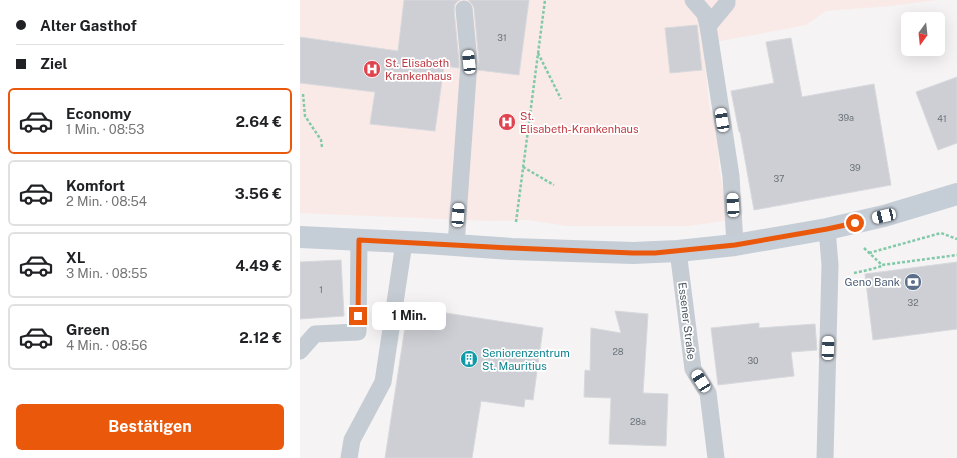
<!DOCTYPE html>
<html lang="de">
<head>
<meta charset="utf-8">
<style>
  :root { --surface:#fff; --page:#f6f6f6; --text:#202124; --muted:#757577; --line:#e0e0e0; --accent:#ea580c }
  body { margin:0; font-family:"Public Sans",sans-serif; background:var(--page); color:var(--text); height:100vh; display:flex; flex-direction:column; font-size:15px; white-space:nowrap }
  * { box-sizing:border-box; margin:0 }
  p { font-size:13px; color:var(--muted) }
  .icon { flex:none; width:22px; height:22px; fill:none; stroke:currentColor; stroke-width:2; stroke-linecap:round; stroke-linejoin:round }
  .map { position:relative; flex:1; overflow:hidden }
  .details { display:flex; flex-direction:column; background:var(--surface); width:300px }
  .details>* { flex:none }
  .top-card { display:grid; align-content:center; height:88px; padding:0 16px; background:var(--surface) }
  .needle { width:26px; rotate:195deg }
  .controls { position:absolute; left:601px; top:12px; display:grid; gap:8px }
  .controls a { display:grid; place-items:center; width:44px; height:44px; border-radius:6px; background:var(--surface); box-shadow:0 4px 16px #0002; font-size:20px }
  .end { position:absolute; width:18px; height:18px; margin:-9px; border:5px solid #ea580c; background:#fff; box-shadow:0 0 0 2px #fff }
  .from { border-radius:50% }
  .bubble { position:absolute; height:28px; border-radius:6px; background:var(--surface); box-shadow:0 4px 16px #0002; font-size:13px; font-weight:700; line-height:28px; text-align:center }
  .car { position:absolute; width:12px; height:24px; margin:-12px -6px; border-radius:5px; box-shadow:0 0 3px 1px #0007; background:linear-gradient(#fff 24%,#345 0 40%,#fff 0 76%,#345 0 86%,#fff 0) }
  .top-card b { display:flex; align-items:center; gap:14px; height:38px; font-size:15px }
  .top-card b+b { border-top:1px solid var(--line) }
  .top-card i { width:10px; height:10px; background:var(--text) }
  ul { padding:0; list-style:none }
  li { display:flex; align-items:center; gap:12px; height:66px; margin:0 8px 6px; padding:0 8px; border:2px solid var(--line); border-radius:6px }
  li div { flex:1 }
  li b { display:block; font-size:15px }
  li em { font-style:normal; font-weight:700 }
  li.current { border-color:var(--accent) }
  li>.icon { width:36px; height:36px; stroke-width:1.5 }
  .button { display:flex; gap:8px; margin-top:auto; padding:8px 16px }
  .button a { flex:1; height:46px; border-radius:6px; background:var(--accent); color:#fff; font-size:16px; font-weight:700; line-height:46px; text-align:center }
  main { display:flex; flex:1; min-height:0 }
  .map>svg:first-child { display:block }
  .medical { fill:#faeae7 }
  .building { fill:#cdcfd4; stroke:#d7d9dd }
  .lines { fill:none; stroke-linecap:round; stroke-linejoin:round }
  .path { stroke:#80c9a9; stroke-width:2.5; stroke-dasharray:3 2; stroke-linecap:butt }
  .lane { stroke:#c5ccd3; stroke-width:17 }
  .secondary { stroke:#c5cdd7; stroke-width:22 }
  .route { stroke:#ea580c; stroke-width:5 }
  .labels { text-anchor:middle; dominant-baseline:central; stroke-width:3.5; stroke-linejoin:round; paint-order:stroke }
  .number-label { font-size:9px; fill:#6c747c }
  .health-label { font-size:11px; fill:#be3a42; stroke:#fff; text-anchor:start }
  .service-label { font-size:11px; fill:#4e5e75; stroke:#fff; text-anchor:end }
  .street-label { font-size:11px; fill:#4c555f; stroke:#fff }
  .culture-label { font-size:11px; fill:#0d838f; stroke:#fff; text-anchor:start }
</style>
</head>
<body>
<main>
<section class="details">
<div class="top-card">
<b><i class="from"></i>Alter Gasthof</b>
<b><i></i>Ziel</b>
</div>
<ul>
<li class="current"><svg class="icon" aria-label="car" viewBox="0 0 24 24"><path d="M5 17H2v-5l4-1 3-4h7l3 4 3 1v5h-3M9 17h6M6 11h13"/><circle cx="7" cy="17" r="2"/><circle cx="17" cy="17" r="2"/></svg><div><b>Economy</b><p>1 Min. · 08:53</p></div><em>2.64 €</em></li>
<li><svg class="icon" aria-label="car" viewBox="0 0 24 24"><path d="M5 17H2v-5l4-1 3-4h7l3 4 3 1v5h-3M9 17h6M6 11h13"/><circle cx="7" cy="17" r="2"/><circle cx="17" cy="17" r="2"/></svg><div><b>Komfort</b><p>2 Min. · 08:54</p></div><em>3.56 €</em></li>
<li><svg class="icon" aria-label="car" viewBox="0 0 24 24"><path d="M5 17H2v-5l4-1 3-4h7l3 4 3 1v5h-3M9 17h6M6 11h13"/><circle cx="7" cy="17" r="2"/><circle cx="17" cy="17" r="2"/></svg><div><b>XL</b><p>3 Min. · 08:55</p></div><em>4.49 €</em></li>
<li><svg class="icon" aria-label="car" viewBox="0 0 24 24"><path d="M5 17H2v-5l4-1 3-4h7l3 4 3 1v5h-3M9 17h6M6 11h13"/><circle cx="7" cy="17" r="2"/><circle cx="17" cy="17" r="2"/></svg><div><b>Green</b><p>4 Min. · 08:56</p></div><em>2.12 €</em></li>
</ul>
<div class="button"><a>Bestätigen</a></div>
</section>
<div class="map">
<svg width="657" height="458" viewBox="0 0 657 458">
  <rect width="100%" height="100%" fill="#f5f3f3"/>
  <!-- medical -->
  <polygon class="medical" points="0,0 637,0 590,6 526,11 506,25 410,43 403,43 409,105 418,139 419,167 429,220 389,226 266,226 229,220 191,221 0,213"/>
  <!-- building -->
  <g class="building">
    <polygon points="104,0 160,0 158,1 155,4 154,10 159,62 159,68 144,66 135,131 70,124 75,92 0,83 0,37 98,51"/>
    <polygon points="168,0 229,0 219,75 178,70 179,61 174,8 172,4"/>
    <polygon points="397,25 402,70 370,73 365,28"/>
    <polygon points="491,38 502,97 574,84 591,185 454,210 440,132 439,132 431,91 474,83 466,42"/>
    <polygon points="657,77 657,143 638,150 616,92"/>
    <polygon points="41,260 44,316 0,319 0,262"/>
    <polygon points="657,262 657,329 573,340 565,274"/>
    <polygon points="133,311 243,328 233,400 225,399 224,407 181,401 172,458 85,458 107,314 133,317"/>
    <polygon points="315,311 348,314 343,393 368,394 366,446 309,444 311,398 284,397 285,370 290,371 291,328 321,333"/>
    <polygon points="459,323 459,328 515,324 517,350 491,352 494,376 418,385 411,328"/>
  </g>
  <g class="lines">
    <!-- path -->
    <g class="path">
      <polyline points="238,53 261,99"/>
      <polyline points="3,94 5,116 21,140 22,147"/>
      <polyline points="223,167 254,185"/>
      <polyline points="216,222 245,0"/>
      <polyline points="564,248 582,265 657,255"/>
      <polyline points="569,253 641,233 657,239"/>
      <polyline points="554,273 568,270 582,266"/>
    </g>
    <!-- lane -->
    <g class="lane">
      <polyline points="393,0 405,14 408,26 431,176 435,245"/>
      <polyline points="408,26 427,3 427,0"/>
      <polyline points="156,245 169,62 164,9"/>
      <polyline points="378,251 393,369 408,393 416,458"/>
      <polyline points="0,351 15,334 58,332 59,240"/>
      <polyline points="49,458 52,440 83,382 104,243"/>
      <polyline points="525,458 530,265 527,229"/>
    </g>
    <!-- secondary -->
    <polyline class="secondary" points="0,237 126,243 212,249 333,253 378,251 435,245 527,229 584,216 657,194"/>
  </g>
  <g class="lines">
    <!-- route -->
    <polyline class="route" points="58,316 59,240 212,248 333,253 355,253 435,245 527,229 555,223"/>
  </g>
  <!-- icons -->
  <defs>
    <symbol id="hospital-disc" viewBox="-11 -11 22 22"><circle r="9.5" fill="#e0444e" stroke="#fff"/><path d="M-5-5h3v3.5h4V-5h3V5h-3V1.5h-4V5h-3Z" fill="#fff"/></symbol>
    <symbol id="bank-disc" viewBox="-11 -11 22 22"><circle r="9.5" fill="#5c6f8a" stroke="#fff"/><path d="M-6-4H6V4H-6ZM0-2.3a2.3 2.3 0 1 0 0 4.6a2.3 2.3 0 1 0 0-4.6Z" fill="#fff"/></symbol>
    <symbol id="building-disc" viewBox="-11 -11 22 22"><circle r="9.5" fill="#0f9aa8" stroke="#fff"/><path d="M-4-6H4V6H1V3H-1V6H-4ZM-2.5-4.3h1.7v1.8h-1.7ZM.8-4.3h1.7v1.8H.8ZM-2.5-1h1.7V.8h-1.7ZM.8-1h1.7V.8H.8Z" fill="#fff"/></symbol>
  </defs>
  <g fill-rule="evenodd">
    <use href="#hospital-disc" x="62" y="59" width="20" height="20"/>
    <use href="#hospital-disc" x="197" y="112" width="20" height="20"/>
    <use href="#bank-disc" x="603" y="272" width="20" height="20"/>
    <use href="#building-disc" x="159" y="349" width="20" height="20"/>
  </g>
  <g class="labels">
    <!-- number labels -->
    <g class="number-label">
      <text x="202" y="37">31</text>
      <text x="546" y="117">39a</text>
      <text x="642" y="118">41</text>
      <text x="555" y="167">39</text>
      <text x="479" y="178">37</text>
      <text x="21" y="289">1</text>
      <text x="613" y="302">32</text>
      <text x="318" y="351">28</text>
      <text x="453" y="360">30</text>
      <text x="338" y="421">28a</text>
    </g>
    <!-- health labels -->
    <g class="health-label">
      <text x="85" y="63">St. Elisabeth<tspan x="85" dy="13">Krankenhaus</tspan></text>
      <text x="220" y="116">St.<tspan x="220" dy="13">Elisabeth-Krankenhaus</tspan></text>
    </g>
    <!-- service labels -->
    <g class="service-label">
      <text x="600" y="282">Geno Bank</text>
    </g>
    <!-- street labels -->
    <g class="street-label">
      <text transform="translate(387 321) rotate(83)">Essener Straße</text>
    </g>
    <!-- culture labels -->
    <g class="culture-label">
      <text x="182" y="353">Seniorenzentrum<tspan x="182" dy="13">St. Mauritius</tspan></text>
    </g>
  </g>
</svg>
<div class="controls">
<a><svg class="needle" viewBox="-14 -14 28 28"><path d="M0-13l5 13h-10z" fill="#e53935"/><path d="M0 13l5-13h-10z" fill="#757577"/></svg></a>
</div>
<i class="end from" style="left:555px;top:223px"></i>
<i class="end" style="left:58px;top:316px"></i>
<div class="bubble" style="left:72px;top:302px;width:74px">1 Min.</div>
<i class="car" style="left:169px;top:62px;rotate:354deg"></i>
<i class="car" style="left:422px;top:120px;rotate:351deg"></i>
<i class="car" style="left:433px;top:205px;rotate:357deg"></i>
<i class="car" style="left:158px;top:215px;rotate:4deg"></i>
<i class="car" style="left:584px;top:216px;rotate:257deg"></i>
<i class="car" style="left:528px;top:348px;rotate:2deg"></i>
<i class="car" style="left:401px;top:381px;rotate:328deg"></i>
</div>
</main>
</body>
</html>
